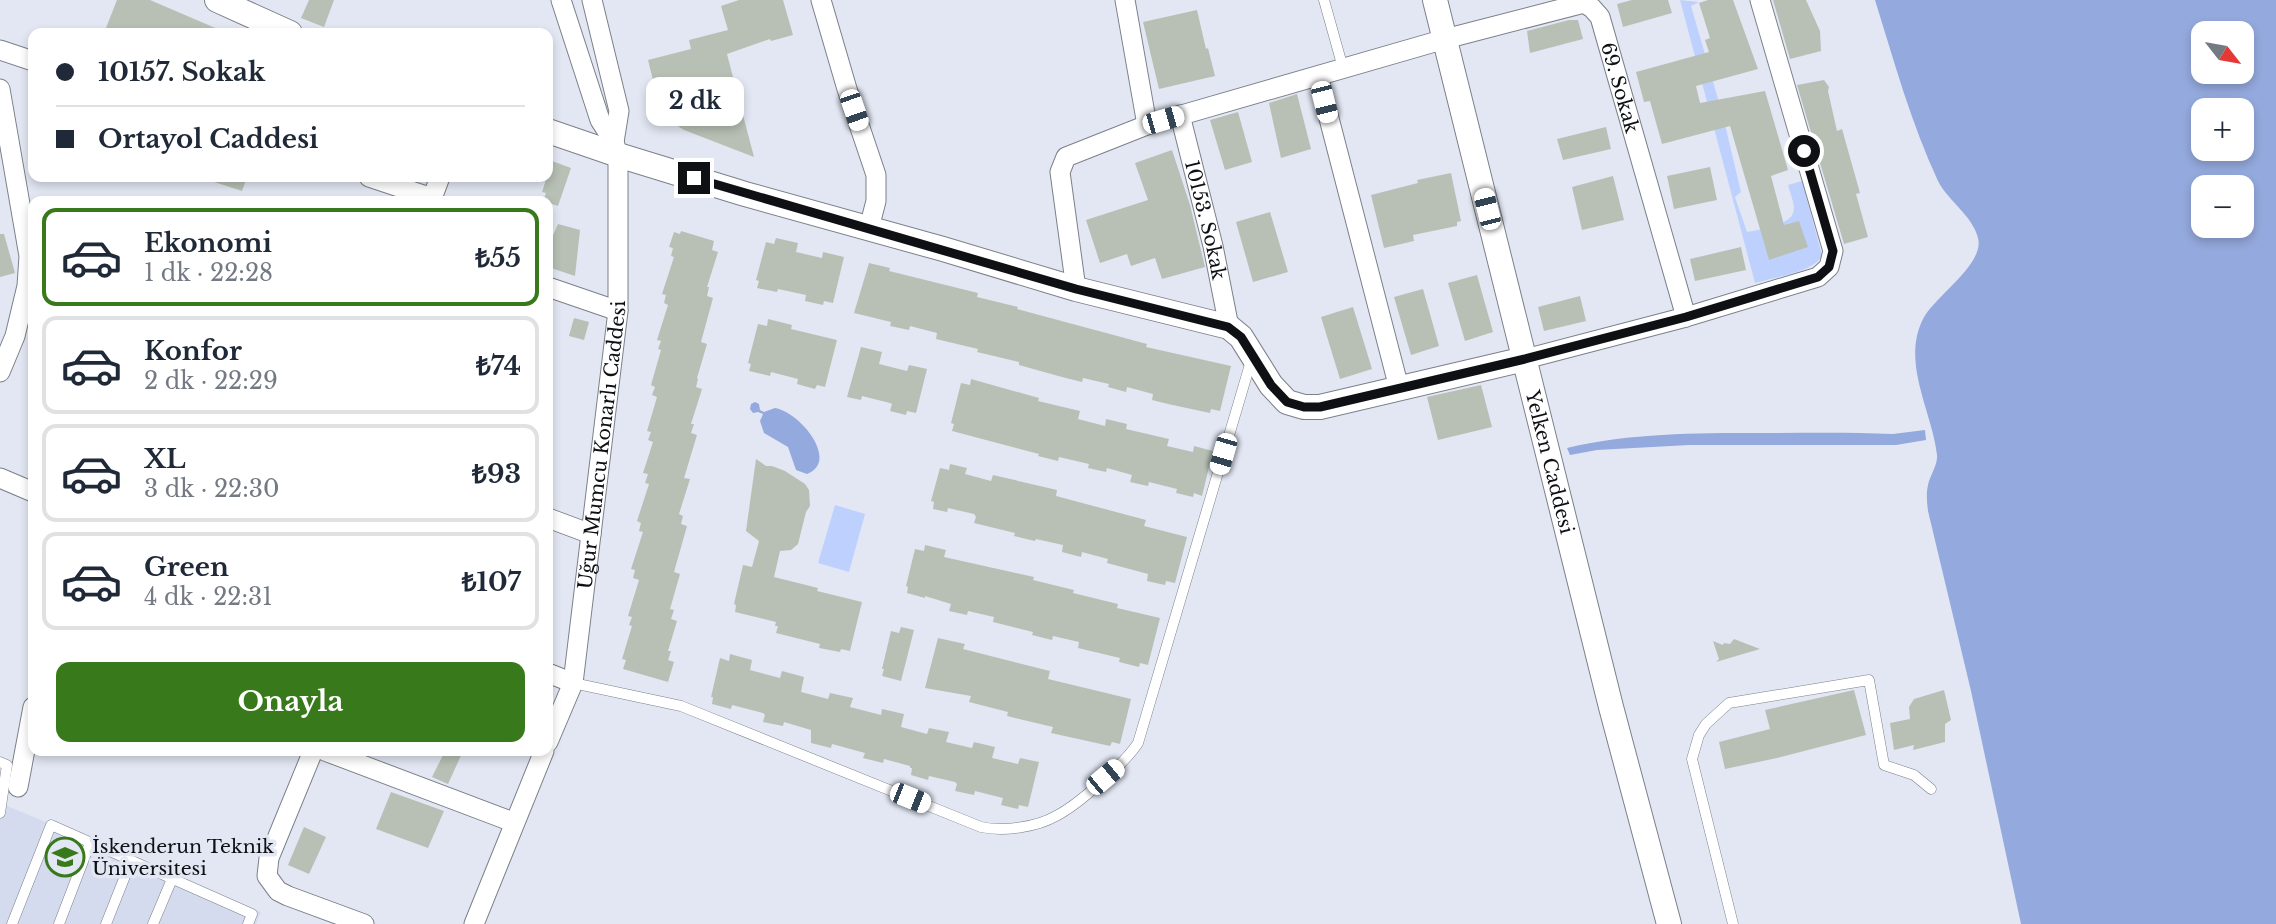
<!DOCTYPE html>
<html lang="tr">
<head>
<meta charset="utf-8">
<style>
  :root { --surface:#fff; --page:#f6f6f7; --text:#1f2937; --muted:#747a83; --line:#e0e1e3; --accent:#387a1b }
  body { margin:0; font-family:"Libre Baskerville",serif; background:var(--page); color:var(--text); height:100vh; display:flex; flex-direction:column; font-size:26px; white-space:nowrap }
  * { box-sizing:border-box; margin:0 }
  p { font-size:23px; color:var(--muted) }
  .icon { flex:none; width:38px; height:38px; fill:none; stroke:currentColor; stroke-width:2; stroke-linecap:round; stroke-linejoin:round }
  .map { position:relative; flex:1; overflow:hidden }
  .side { position:absolute; left:28px; top:196px; width:525px; height:560px; display:flex; flex-direction:column; background:var(--surface); border-radius:14px; box-shadow:0 4px 10px #0003 }
  .side>* { flex:none }
  .banner { position:absolute; left:28px; top:28px; width:525px; height:154px; border-radius:14px; box-shadow:0 4px 10px #0003; display:grid; align-content:center; height:154px; padding:0 28px; background:var(--surface) }
  .needle { width:46px; rotate:121deg }
  .buttons { position:absolute; left:2191px; top:21px; display:grid; gap:14px }
  .buttons a { display:grid; place-items:center; width:63px; height:63px; border-radius:14px; background:var(--surface); box-shadow:0 4px 10px #0003; font-size:35px }
  .end { position:absolute; width:32px; height:32px; margin:-16px; border:9px solid #0e1014; background:#fff; box-shadow:0 0 0 4px #fff }
  .from { border-radius:50% }
  .bubble { position:absolute; height:49px; border-radius:14px; background:var(--surface); box-shadow:0 4px 10px #0003; font-size:23px; font-weight:700; line-height:49px; text-align:center }
  .car { position:absolute; width:21px; height:42px; margin:-21px -10px; border-radius:9px; box-shadow:0 0 5px 2px #0007; background:linear-gradient(#fff 24%,#345 0 40%,#fff 0 76%,#345 0 86%,#fff 0) }
  .banner b { display:flex; align-items:center; gap:24px; height:66px; font-size:26px }
  .banner b+b { border-top:2px solid var(--line) }
  .banner i { width:18px; height:18px; background:var(--text) }
  ul { padding:12px 0 0; list-style:none }
  li { display:flex; align-items:center; gap:21px; height:98px; margin:0 14px 10px; padding:0 14px; border:4px solid var(--line); border-radius:14px }
  li div { flex:1 }
  li b { display:block; font-size:26px }
  li em { font-style:normal; font-weight:700 }
  li.current { border-color:var(--accent) }
  li>.icon { width:63px; height:63px; stroke-width:1.5 }
  .button { display:flex; gap:14px; margin-top:auto; padding:14px 28px }
  .button a { flex:1; height:80px; border-radius:14px; background:var(--accent); color:#fff; font-size:28px; font-weight:700; line-height:80px; text-align:center }
  .map>svg:first-child { display:block }
  .built { fill:#d4dbee }
  .green { fill:#bed1fe }
  .water { fill:#94a9dd; fill-rule:evenodd }
  .building { fill:#b8c0b5 }
  .lines { fill:none; stroke-linecap:round; stroke-linejoin:round }
  .service-casing { stroke:#7b808a; stroke-width:11 }
  .minor-casing { stroke:#7b808a; stroke-width:21 }
  .tertiary-casing { stroke:#7b808a; stroke-width:26 }
  .service { stroke:#fff; stroke-width:10 }
  .minor { stroke:#fff; stroke-width:19 }
  .tertiary { stroke:#fff; stroke-width:24 }
  .route { stroke:#0e1014; stroke-width:9 }
  .labels { text-anchor:middle; dominant-baseline:central; stroke-width:7; stroke-linejoin:round; paint-order:stroke }
  .street-label { font-size:19px; fill:#0e1014; stroke:#e2e7f3 }
  .poi-label { font-size:19px; fill:#0e1014; stroke:#e2e7f3; text-anchor:start }
</style>
</head>
<body>
<div class="map">
<svg width="2276" height="924" viewBox="0 0 2276 924">
  <rect width="100%" height="100%" fill="#e2e7f3"/>
  <!-- built -->
  <polygon class="built" points="0,803 261,912 256,924 0,924"/>
  <!-- green -->
  <g class="green">
    <path d="M1680 0 1699 2 1691 6 1723 116 1741 192 1735 197 1747 232C1757 230 1790 225 1793 213 1796 206 1790 193 1788 185L1802 181 1822 255C1817 271 1772 278 1755 283Z"/>
    <polygon points="835,505 865,514 849,572 818,563"/>
  </g>
  <!-- water -->
  <g class="water">
    <path d="M1875 0H2276V924H2021L1971 691 1928 511C1927 502 1926 494 1928 485 1930 475 1938 465 1937 455 1932 411 1901 363 1923 319 1935 296 1985 264 1978 238 1972 215 1948 201 1938 181 1911 123 1894 61 1875 0ZM2203 33H2242V72H2203ZM2242 110V149H2203V110ZM2203 187H2242V226H2203Z"/>
    <path d="M755 402 759 404 760 410 764 412 775 408C800 412 840 461 807 474L796 470 788 447 764 433 760 421 763 414 758 412 753 413 750 409 751 404Z"/>
    <path d="M1925 430 1926 440 1896 445H1689L1597 450 1570 455 1567 448C1631 433 1694 433 1759 433 1804 433 1848 432 1893 434Z"/>
  </g>
  <!-- building -->
  <g class="building">
    <polygon points="117,0 150,0 227,33 104,33"/>
    <polygon points="309,0 334,0 324,27 301,18"/>
    <polygon points="739,0 783,0 793,35 771,41 770,39 727,54 754,157 684,130 662,116 648,60 691,49 689,40 728,30 721,6"/>
    <polygon points="1632,0 1668,0 1672,13 1623,27 1617,4"/>
    <polygon points="1708,0 1733,0 1758,69 1696,86 1700,103 1765,91 1788,170 1771,176 1784,225 1799,221 1808,247 1769,260 1730,126 1662,144 1650,101 1644,102 1636,72 1709,52 1705,40 1710,38 1699,3"/>
    <polygon points="1773,0 1806,0 1820,31 1821,51 1790,59"/>
    <polygon points="1197,10 1206,49 1208,48 1215,76 1159,89 1143,22"/>
    <polygon points="1569,20 1578,20 1583,39 1530,53 1527,31"/>
    <polygon points="1824,80 1829,87 1828,91 1837,131 1842,129 1860,193 1856,194 1868,237 1844,244 1797,85"/>
    <polygon points="1297,94 1311,149 1281,158 1269,103"/>
    <polygon points="1238,112 1252,162 1225,170 1210,120"/>
    <polygon points="1606,127 1611,149 1563,160 1557,139"/>
    <polygon points="1172,150 1190,205 1205,267 1162,279 1155,258 1131,266 1127,254 1100,263 1086,220 1148,200 1135,163"/>
    <polygon points="552,161 571,168 558,206 543,201 546,193 542,192"/>
    <polygon points="1710,167 1717,200 1674,209 1667,176"/>
    <polygon points="1451,173 1461,221 1457,222 1457,226 1413,235 1414,241 1384,248 1371,195 1418,183 1417,180"/>
    <polygon points="1613,176 1624,220 1582,230 1572,187"/>
    <polygon points="206,177 247,177 242,191 205,179"/>
    <polygon points="1270,212 1288,272 1253,282 1236,222"/>
    <polygon points="558,224 580,230 575,276 548,267 548,247"/>
    <polygon points="681,231 714,241 712,250 718,252 707,287 709,287 707,296 713,298 701,342 707,344 697,378 698,379 696,387 702,389 691,424 694,424 691,433 697,435 684,478 690,479 679,514 683,516 681,524 687,526 674,572 680,574 670,609 674,610 671,619 677,621 668,651 671,651 668,660 674,662 668,682 623,669 626,660 622,659 632,626 629,625 632,617 628,616 639,580 633,578 635,570 631,569 643,532 639,531 641,523 637,521 649,484 645,483 648,474 643,473 653,442 648,440 651,432 647,431 657,397 652,395 655,387 651,385 661,350 658,349 661,341 657,340 668,305 664,303 666,295 662,294 674,257 671,256 673,248 669,247 674,232 680,234"/>
    <polygon points="0,234 4,234 15,273 0,277"/>
    <polygon points="776,238 798,243 796,252 822,258 823,252 844,257 833,303 824,301 823,305 805,301 806,295 778,289 777,292 757,288 759,281 756,280 766,242 774,244"/>
    <polygon points="1741,247 1746,270 1695,281 1690,259"/>
    <polygon points="869,263 890,268 889,271 978,293 977,297 1018,307 1017,309 1147,344 1146,347 1231,366 1220,411 1211,409 1210,413 1168,404 1152,400 1153,394 1127,387 1126,392 1108,387 1109,384 1083,378 1082,382 1062,377 1019,365 1019,362 977,352 978,349 936,339 937,333 910,326 909,330 890,326 891,322 854,313"/>
    <polygon points="1477,275 1493,332 1465,341 1448,283"/>
    <polygon points="1423,289 1439,346 1411,355 1394,297"/>
    <polygon points="1580,296 1586,321 1544,331 1538,307"/>
    <polygon points="1353,307 1372,369 1340,379 1321,317"/>
    <polygon points="574,318 589,322 584,340 569,336"/>
    <polygon points="768,319 792,325 791,329 837,340 825,387 817,385 815,389 797,384 798,379 771,372 770,376 749,371 751,364 748,363 758,324 767,326"/>
    <polygon points="861,347 882,352 879,364 907,371 909,365 927,369 916,413 907,411 906,415 890,411 892,404 890,403 862,396 861,400 847,397"/>
    <polygon points="971,379 1039,398 1038,401 1080,411 1078,419 1105,426 1106,419 1127,424 1126,429 1169,439 1167,446 1193,452 1194,446 1213,451 1202,496 1194,493 1193,497 1176,493 1177,489 1149,482 1148,486 1130,482 1132,475 1107,468 1106,472 1088,468 1089,464 1059,457 1058,461 1038,456 1039,454 952,431 954,424 951,423 961,383 970,385"/>
    <polygon points="1481,385 1492,427 1438,440 1427,397"/>
    <polygon points="756,459 766,466 772,466 785,471 805,484 809,490 810,506 806,512 798,544 791,550 780,551 774,577 818,588 817,591 862,602 850,651 841,649 840,652 819,648 820,644 776,633 778,626 775,626 776,622 735,612 736,605 734,604 743,565 752,567 759,541 746,531"/>
    <polygon points="950,464 967,468 965,474 991,481 993,475 1057,490 1056,496 1146,520 1144,526 1187,537 1175,583 1166,581 1165,585 1147,581 1148,574 1107,563 1108,559 1082,552 1081,557 1062,552 1063,545 1036,539 1035,541 1014,536 1015,533 974,523 976,517 974,514 948,508 947,512 933,509 934,502 931,501 940,468 949,470"/>
    <polygon points="925,545 946,550 944,557 1034,577 1033,580 1074,590 1073,593 1118,604 1117,608 1160,618 1148,665 1140,663 1139,667 1119,662 1120,658 1078,648 1079,642 1053,636 1052,640 1032,635 1033,632 993,622 994,617 968,611 967,615 949,611 951,604 925,596 925,598 907,593 908,587 906,586 915,549 924,551"/>
    <polygon points="901,627 914,630 901,681 882,676 884,669 882,669 891,631 899,633"/>
    <polygon points="938,638 965,644 963,649 1050,671 1048,679 1131,699 1120,744 1112,742 1110,746 1051,733 1053,727 1007,716 1008,712 969,702 971,696 925,688"/>
    <polygon points="1734,639 1760,649 1716,662 1719,659 1713,641 1723,645 1724,643 1730,644"/>
    <polygon points="730,654 752,660 750,670 780,678 782,671 804,677 801,692 828,699 830,693 853,698 850,707 881,715 882,709 904,714 901,727 927,734 929,728 949,732 946,742 972,748 974,742 995,747 992,758 1018,764 1020,758 1039,762 1028,807 1019,805 1018,809 1001,805 1003,798 975,791 974,795 955,791 957,784 955,782 929,776 928,780 911,775 912,768 910,768 910,766 884,759 883,763 863,758 865,753 832,744 831,748 811,743 811,730 784,722 783,726 763,722 765,715 763,713 732,705 731,709 712,704 713,697 711,697 720,658 729,661"/>
    <polygon points="1854,690 1866,735 1777,758 1725,769 1719,742 1770,729 1765,710"/>
    <polygon points="1944,690 1951,720 1945,724 1945,742 1913,750 1914,745 1894,750 1890,723 1910,719 1909,707 1914,699"/>
    <polygon points="445,751 463,751 448,784 432,777"/>
    <polygon points="391,792 444,811 428,848 376,829"/>
    <polygon points="304,827 326,837 309,874 288,865"/>
  </g>
  <g class="lines">
    <defs>
      <g id="service">
        <polyline points="1324,0 1343,68"/>
        <path d="M573 683 681 706 981 827C1003 832 1037 827 1056 816 1078 805 1125 763 1138 743L1251 361"/>
        <polyline points="0,762 7,765 0,813"/>
        <polyline points="12,924 51,825 252,914 248,924"/>
        <polyline points="59,924 90,843"/>
        <polyline points="106,924 131,861"/>
        <polyline points="153,924 172,879"/>
        <polyline points="1733,924 1692,759 1699,735 1706,724 1729,703 1869,680 1884,765 1914,775 1931,789"/>
      </g>
      <g id="minor">
        <polyline points="592,0 619,111 614,142"/>
        <polyline points="821,0 847,89 876,175 876,201 869,228"/>
        <polyline points="1125,0 1147,125"/>
        <polyline points="0,50 33,61"/>
        <polyline points="1318,76 1399,388"/>
        <polyline points="0,89 29,256 27,286 15,336 0,372"/>
        <path id="s1" d="M1180 115 1213 246 1229 327"/>
        <polyline points="369,177 432,198"/>
        <polyline points="431,201 440,177"/>
        <polyline points="548,287 618,311"/>
        <path id="s2" d="M1076 289 1060 172 1066 157 1147 125 1445 39 1584 3 1592 8 1600 17 1686 317"/>
        <polyline points="1525,359 1686,317 1818,277 1829,267 1833,251 1760,0"/>
        <polyline points="0,478 33,492"/>
        <polyline points="548,518 591,534"/>
        <polyline points="548,673 573,683"/>
        <path id="s3" d="M548 742 573 683 618 311V155L614 142 600 120 561 0"/>
        <polyline points="313,751 269,858 267,876 278,891 288,896 364,924"/>
        <polyline points="325,751 513,822"/>
        <polyline points="18,787 33,707"/>
        <polyline points="474,924 544,751"/>
      </g>
      <g id="tertiary">
        <polyline points="217,0 290,33"/>
        <path id="s4" d="M1435 0 1611 707 1669 924"/>
        <polyline points="548,131 618,155 745,194 943,249 1076,289 1229,327 1241,337 1271,385 1287,402 1304,407 1320,407 1525,359"/>
      </g>
    </defs>
    <!-- service casing -->
    <use href="#service" class="service-casing"/>
    <!-- minor casing -->
    <use href="#minor" class="minor-casing"/>
    <!-- tertiary casing -->
    <use href="#tertiary" class="tertiary-casing"/>
    <!-- service -->
    <use href="#service" class="service"/>
    <!-- minor -->
    <use href="#minor" class="minor"/>
    <!-- tertiary -->
    <use href="#tertiary" class="tertiary"/>
  </g>
  <g class="lines">
    <!-- route -->
    <polyline class="route" points="694,178 1076,289 1228,327 1241,337 1271,385 1287,402 1304,407 1320,407 1525,359 1686,317 1818,277 1829,267 1833,251 1804,151"/>
  </g>
  <!-- icons -->
  <defs>
    <symbol id="university-ring" viewBox="-11 -11 22 22"><circle r="9.5" fill="#e2e7f3" stroke="#387a1b" stroke-width="1.5"/><path d="M0-5L7-2L0 1L-7-2ZM-4 1L0 2.5L4 1V4Q0 6-4 4Z" fill="#387a1b"/></symbol>
  </defs>
  <g fill-rule="evenodd">
    <use href="#university-ring" x="43" y="835" width="44" height="44"/>
  </g>
  <g class="labels">
    <!-- street labels -->
    <g class="street-label">
      <text stroke="none"><textPath href="#s2" startOffset="770">69. Sokak</textPath></text>
      <text stroke="none"><textPath href="#s1" startOffset="108">10153. Sokak</textPath></text>
      <text stroke="none"><textPath href="#s3" startOffset="304">Uğur Mumcu Konarlı Caddesi</textPath></text>
      <text stroke="none"><textPath href="#s4" startOffset="476">Yelken Caddesi</textPath></text>
    </g>
    <!-- poi labels -->
    <g class="poi-label">
      <text x="92" y="846">İskenderun Teknik<tspan x="92" dy="22">Üniversitesi</tspan></text>
    </g>
  </g>
</svg>
<div class="buttons">
<a><svg class="needle" viewBox="-14 -14 28 28"><path d="M0-13l5 13h-10z" fill="#e53935"/><path d="M0 13l5-13h-10z" fill="#747a83"/></svg></a>
<a>+</a>
<a>−</a>
</div>
<i class="end from" style="left:1804px;top:151px"></i>
<i class="end" style="left:694px;top:178px"></i>
<div class="bubble" style="left:646px;top:77px;width:98px">2 dk</div>
<i class="car" style="left:1324px;top:102px;rotate:166deg"></i>
<i class="car" style="left:854px;top:110px;rotate:161deg"></i>
<i class="car" style="left:1163px;top:120px;rotate:74deg"></i>
<i class="car" style="left:1487px;top:209px;rotate:346deg"></i>
<i class="car" style="left:1223px;top:454px;rotate:196deg"></i>
<i class="car" style="left:1105px;top:777px;rotate:50deg"></i>
<i class="car" style="left:910px;top:798px;rotate:112deg"></i>
<div class="banner">
<b><i class="from"></i>10157. Sokak</b>
<b><i></i>Ortayol Caddesi</b>
</div>
<section class="side">
<ul>
<li class="current"><svg class="icon" aria-label="car" viewBox="0 0 24 24"><path d="M5 17H2v-5l4-1 3-4h7l3 4 3 1v5h-3M9 17h6M6 11h13"/><circle cx="7" cy="17" r="2"/><circle cx="17" cy="17" r="2"/></svg><div><b>Ekonomi</b><p>1 dk · 22:28</p></div><em>₺55</em></li>
<li><svg class="icon" aria-label="car" viewBox="0 0 24 24"><path d="M5 17H2v-5l4-1 3-4h7l3 4 3 1v5h-3M9 17h6M6 11h13"/><circle cx="7" cy="17" r="2"/><circle cx="17" cy="17" r="2"/></svg><div><b>Konfor</b><p>2 dk · 22:29</p></div><em>₺74</em></li>
<li><svg class="icon" aria-label="car" viewBox="0 0 24 24"><path d="M5 17H2v-5l4-1 3-4h7l3 4 3 1v5h-3M9 17h6M6 11h13"/><circle cx="7" cy="17" r="2"/><circle cx="17" cy="17" r="2"/></svg><div><b>XL</b><p>3 dk · 22:30</p></div><em>₺93</em></li>
<li><svg class="icon" aria-label="car" viewBox="0 0 24 24"><path d="M5 17H2v-5l4-1 3-4h7l3 4 3 1v5h-3M9 17h6M6 11h13"/><circle cx="7" cy="17" r="2"/><circle cx="17" cy="17" r="2"/></svg><div><b>Green</b><p>4 dk · 22:31</p></div><em>₺107</em></li>
</ul>
<div class="button"><a>Onayla</a></div>
</section>
</div>
</body>
</html>
